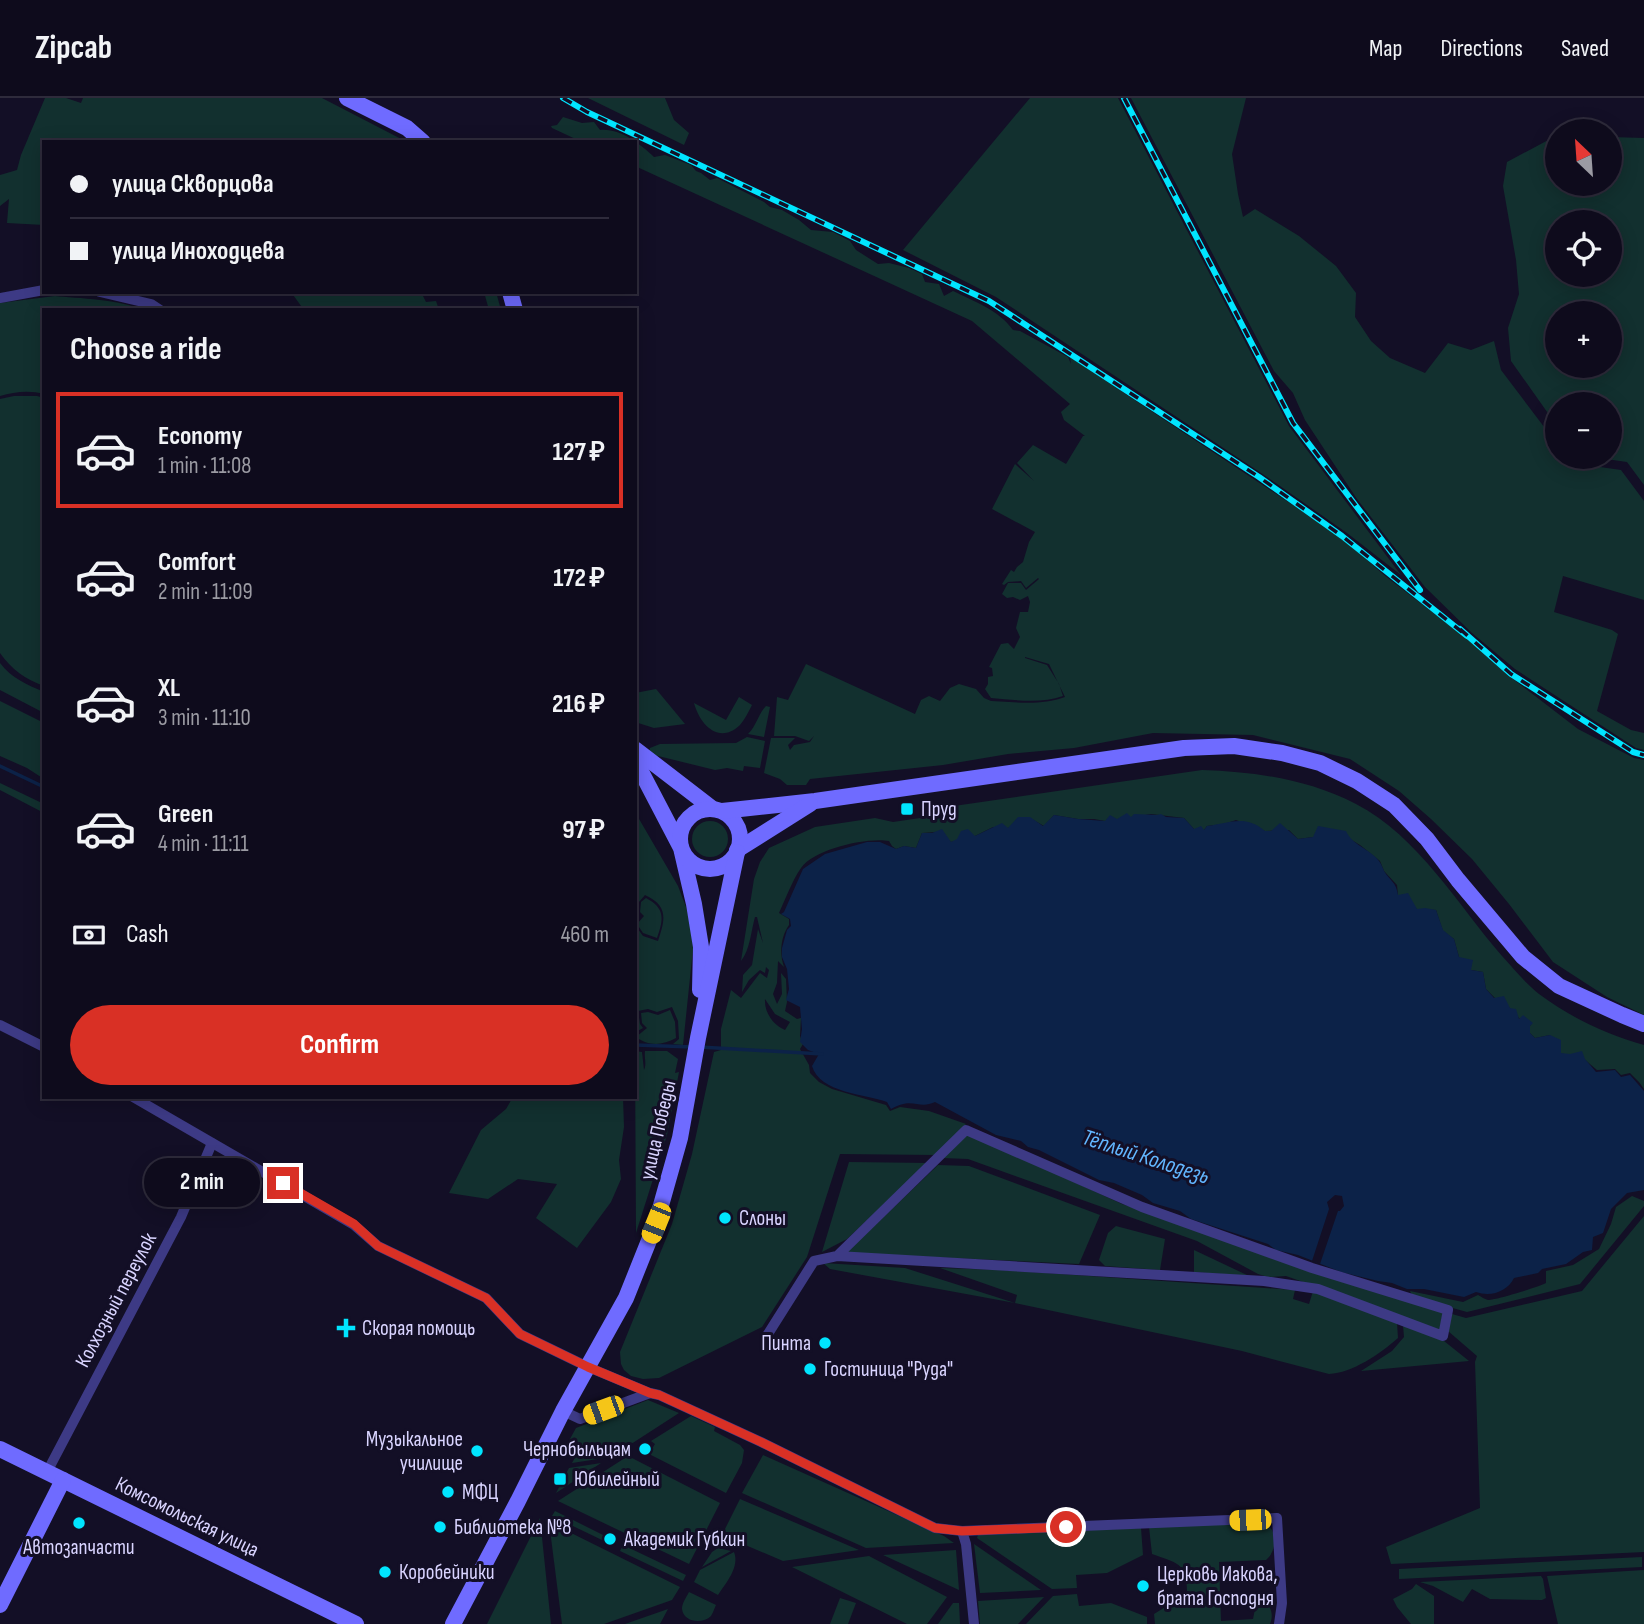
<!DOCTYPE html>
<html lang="en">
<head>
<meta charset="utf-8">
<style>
  :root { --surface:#0e0b1c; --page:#171425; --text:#f1f3f6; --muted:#9b9ba3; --line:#2e2b3b; --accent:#d93025 }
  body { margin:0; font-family:"Sofia Sans Condensed",sans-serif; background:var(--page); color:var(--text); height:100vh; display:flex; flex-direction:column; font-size:26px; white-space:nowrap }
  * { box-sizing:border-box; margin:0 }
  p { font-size:23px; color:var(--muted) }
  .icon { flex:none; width:38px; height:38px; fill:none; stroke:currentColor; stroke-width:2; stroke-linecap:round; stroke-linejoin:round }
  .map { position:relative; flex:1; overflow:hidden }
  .panel { position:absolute; left:42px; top:210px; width:595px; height:791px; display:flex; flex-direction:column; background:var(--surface); border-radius:0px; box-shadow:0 4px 18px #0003,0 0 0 2px var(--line) }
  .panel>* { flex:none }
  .top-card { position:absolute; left:42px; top:42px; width:595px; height:154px; border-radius:0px; box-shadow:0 4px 18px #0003,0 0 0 2px var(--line); display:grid; align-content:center; height:154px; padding:0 28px; background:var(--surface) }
  .needle { width:46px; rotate:335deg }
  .buttons { position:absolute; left:1545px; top:21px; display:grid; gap:14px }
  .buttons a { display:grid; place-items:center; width:77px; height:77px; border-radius:50%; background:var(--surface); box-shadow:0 4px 18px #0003,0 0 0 2px var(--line); font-size:35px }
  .end { position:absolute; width:32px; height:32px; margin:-16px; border:9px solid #d93025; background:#fff; box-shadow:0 0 0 4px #fff }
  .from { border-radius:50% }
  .bubble { position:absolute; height:49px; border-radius:24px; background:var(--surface); box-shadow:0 4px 18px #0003,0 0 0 2px var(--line); font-size:23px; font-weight:700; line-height:49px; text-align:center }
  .car { position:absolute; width:21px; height:42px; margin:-21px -10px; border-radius:9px; box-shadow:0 0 5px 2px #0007; background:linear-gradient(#f5c518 24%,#345 0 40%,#f5c518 0 76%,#345 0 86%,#f5c518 0) }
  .top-card b { display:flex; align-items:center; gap:24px; height:66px; font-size:26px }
  .top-card b+b { border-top:2px solid var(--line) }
  .top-card i { width:18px; height:18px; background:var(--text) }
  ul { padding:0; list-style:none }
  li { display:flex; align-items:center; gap:21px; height:116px; margin:0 14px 10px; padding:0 14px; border:4px solid transparent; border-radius:0px }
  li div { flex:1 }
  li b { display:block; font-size:26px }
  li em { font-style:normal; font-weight:700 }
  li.current { border-color:var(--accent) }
  li>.icon { width:63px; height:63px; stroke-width:1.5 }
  h2 { padding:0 28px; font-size:32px; line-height:84px }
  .pay { display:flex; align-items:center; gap:18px; height:77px; padding:0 28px; font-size:26px }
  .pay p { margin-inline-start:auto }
  .button { display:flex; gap:14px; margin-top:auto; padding:14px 28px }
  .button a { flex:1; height:80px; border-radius:42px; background:var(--accent); color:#fff; font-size:28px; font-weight:700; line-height:80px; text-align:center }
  header { display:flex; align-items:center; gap:42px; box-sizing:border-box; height:98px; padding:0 35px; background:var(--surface); border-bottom:2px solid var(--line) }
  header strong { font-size:33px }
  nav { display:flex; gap:38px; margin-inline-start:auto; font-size:24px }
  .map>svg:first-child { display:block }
  .green { fill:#12302f; fill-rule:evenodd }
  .water { fill:#0c2248 }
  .pier { fill:#130f26 }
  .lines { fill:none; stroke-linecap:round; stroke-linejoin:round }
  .stream { stroke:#0c2248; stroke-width:3.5 }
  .street { stroke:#3d3a85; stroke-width:10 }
  .secondary { stroke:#6f6bff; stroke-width:16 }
  .rail-casing { stroke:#00e5ff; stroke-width:6 }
  .rail { stroke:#130f26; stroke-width:3.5; stroke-dasharray:10; stroke-linecap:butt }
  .route { stroke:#d93025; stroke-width:9 }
  .poi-dot { fill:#00e5ff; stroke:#130f26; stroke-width:2.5 }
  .labels { text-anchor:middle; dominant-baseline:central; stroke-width:6; stroke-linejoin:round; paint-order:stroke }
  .poi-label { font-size:21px; fill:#d9d4ff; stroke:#130f26; text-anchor:start }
  .street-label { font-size:21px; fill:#d9d4ff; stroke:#130f26 }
  .water-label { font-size:23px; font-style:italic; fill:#62b6ff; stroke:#130f26 }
</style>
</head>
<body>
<header>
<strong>Zipcab</strong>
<nav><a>Map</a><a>Directions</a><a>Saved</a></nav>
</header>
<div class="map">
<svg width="1644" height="1526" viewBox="0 0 1644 1526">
  <rect width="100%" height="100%" fill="#130f26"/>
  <!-- green -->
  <g class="green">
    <polygon points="45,0 66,0 81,5 83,0 322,0 407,44 44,44 44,127 7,125 9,101 0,108 0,77 17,72 21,57"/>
    <polygon points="588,0 665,0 674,22 689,35 684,47"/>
    <polygon points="1030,0 1118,0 1289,328 1401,477 1347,435 1267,379 996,199 903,152"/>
    <polygon points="1131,0 1246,0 1232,56 1238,96 1243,119 1255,111 1299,138 1336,168 1356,195 1355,219 1371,243 1390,260 1425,275 1448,245 1471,252 1494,243 1501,272 1557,346 1558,359 1567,359 1572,365 1621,372 1644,403 1644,502 1563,478 1554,514 1612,532 1618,536 1597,613 1631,632 1644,635 1644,652 1636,650 1515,571 1472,535 1425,489 1357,401 1305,322 1293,295 1274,273"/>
    <path d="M563 19 582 25 594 24 600 32C620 30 640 46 654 59L665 57 691 67 696 73 701 75 710 82 717 80 764 104 770 109 782 112 799 122 811 132 833 134 850 143 856 152 878 166 889 165 909 170 922 176 925 184 939 186 944 198 953 193C973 203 999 212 1013 232L1020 233 1068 259 1071 266 1070 259 1341 439 1384 477 1466 540 1509 578 1578 631 1634 660 1644 662V917L1607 899 1553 864 1509 806 1472 761 1431 721 1399 693 1350 661 1253 637 1153 635 1074 650 1008 656 943 667 810 681 806 687H787L780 681 764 675 771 640H795L788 647 790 652 794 647 810 644 814 638 809 643 795 638H774L777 599 788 602 806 566 915 616 921 602 929 598 940 603 950 590 959 586 976 591 984 600 991 603C1016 604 1041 608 1065 599L1049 566 1025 559V557V560L1047 567 1059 586 1063 598C1041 606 1015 602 991 600L985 591 988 586V579L993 578 992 570 989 569 1001 546 1008 545 1014 551 1020 539 1016 530 1020 514H1028L1030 504 1028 498 1020 502 1013 499 1007 500 1002 496 1008 485H1021L1026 492 1039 481 1038 480 1026 490 1021 483 1008 484 1004 487 1002 486 1011 472 1014 474 1017 469 1023 464 1029 444 1035 434 992 411 1015 366 1034 383 1017 365 1033 347 1066 366 1083 338H1085L1064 322 1061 314 1070 306 972 223 635 68V44H582L552 30 551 28 557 27Z"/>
    <path d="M1610 39 1644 40V387L1627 364 1592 359H1610V306H1558L1557 328 1511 263 1508 230 1519 196 1516 162 1503 88 1507 64 1552 40H1557L1558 86H1610ZM1610 124V177H1558V124ZM1610 215V268H1558V215Z"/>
    <polygon points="291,194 421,194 426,204 436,203 439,212 304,212"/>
    <polygon points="484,194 496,194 501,212 489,212"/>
    <path d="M55 198C75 200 126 202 141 212H44V296C29 292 14 294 0 298V205Z"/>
    <path d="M14 298H37L44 300V588C25 581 12 572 0 555V301Z"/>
    <path d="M0 565C11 580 28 587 44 594V615L0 592Z"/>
    <polygon points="656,591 685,626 654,630 635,624 635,595"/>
    <path d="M739 599 752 607C749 613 745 621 740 627 719 647 700 627 694 605L726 622Z"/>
    <polygon points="0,603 44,625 44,681 27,670 0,658"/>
    <path d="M766 608 770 609 764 639 748 636C757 627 758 616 766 608Z"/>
    <polygon points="747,639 765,643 760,670 744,668 743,673 727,670 715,672 654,657 649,653 650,650 660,646 736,645"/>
    <path d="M1202 672C1256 674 1307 681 1356 706 1419 739 1457 806 1502 858 1514 871 1525 885 1539 896 1571 920 1606 936 1644 947V991L1639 984 1630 975 1621 977 1615 971 1597 972 1584 961 1560 955 1550 937 1535 940 1530 935V928L1532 925 1520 921 1510 910 1495 900 1486 891 1483 874 1471 872 1459 859 1454 841 1443 833 1436 812 1417 811 1398 797 1397 787 1384 773 1380 763 1360 747 1350 741 1313 739 1298 741 1289 732 1265 733 1236 722 1224 726 1207 728 1204 732 1194 731 1184 720 1151 716 1105 723 1094 721H1078L1054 717 1044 728 1030 720 1008 730 993 729 975 738 951 744 936 734 922 735 916 750 904 748 896 751 892 748 889 743C867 739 814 751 801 770 793 781 785 802 779 815L789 821V827C781 838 779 855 784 869L778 863 777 885 773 896 777 906 782 896 781 875 786 881 787 904 785 913 797 921 801 920 800 938 803 946 800 951 809 967 810 975 819 984 832 991 886 1007 890 1013 900 1009 929 1013 966 1026 935 1057 840 1056 807 1159 762 1229 659 1280 643 1281 631 1278 624 1272 621 1266 620 1254 672 1126 692 1056 714 954 721 952V931L731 892 741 900 760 875 767 880 769 872 766 869 765 875 760 872 749 882 742 894 743 877 752 867 758 831 763 845 757 819H755C751 833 750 852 741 863L754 781 760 764 769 750 815 729 875 720 893 724 927 719 947 709ZM765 901 775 916 790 924 785 932C773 927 764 914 765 901Z"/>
    <polygon points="0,685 44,706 44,715 0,692"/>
    <path d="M635 714 678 788 686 809 691 830 693 851 683 947 673 946 679 941 678 923 672 909 657 914 648 911 638 913 640 926 643 930 636 934 635 827 643 838 658 843C665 822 669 808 645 797L639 804 638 813H635Z"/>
    <circle cx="710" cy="741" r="18"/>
    <path d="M646 800C665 810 664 821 657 840L643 835 637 826 644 818 640 814 641 804Z"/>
    <path d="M670 912 675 924 676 940C663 947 649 949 636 939L647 930 642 925 641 915 648 914 658 917Z"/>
    <path d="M635 953 642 954 644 972C647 966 644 960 645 953H667L678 961 675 975 679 974 667 1037 636 1135Z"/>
    <polygon points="513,999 623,999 624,1029 619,1062 621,1081 611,1104 577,1150 536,1120 557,1086 518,1081 488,1101 449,1095 481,1032 506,1011"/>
    <polygon points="967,1035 1122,1106 1443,1213 1440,1232 1286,1178 1268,1179 1258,1176 1197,1143 968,1061 942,1060"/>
    <polygon points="849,1064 928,1065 847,1141 822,1154"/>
    <polygon points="938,1067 969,1068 1100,1117 1079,1166 846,1155"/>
    <path d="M1632 1098 1644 1103V1108L1580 1186 1467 1214 1413 1199 1410 1193 1463 1204 1478 1197C1482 1199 1484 1201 1488 1202 1497 1202 1538 1189 1546 1185V1173L1573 1167 1599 1151 1611 1126 1616 1109Z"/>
    <polygon points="1644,1118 1644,1454 1391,1466 1386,1449 1480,1410 1475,1264 1477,1258 1448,1233 1452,1216 1466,1220 1582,1193"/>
    <polygon points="1116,1128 1165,1141 1160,1172 1105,1168 1099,1162 1108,1135"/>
    <polygon points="1194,1152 1249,1178 1194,1174"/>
    <path d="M823 1165 905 1170 1015 1205 1017 1197 940 1170 1002 1172 1295 1192 1293 1201 1309 1206 1313 1193 1397 1225 1398 1240C1380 1256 1352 1275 1329 1276L1242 1253 1015 1205 830 1171Z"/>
    <polygon points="1403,1227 1444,1243 1469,1263 1361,1273 1392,1253 1404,1239"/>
    <polygon points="648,1302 679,1315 611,1359 572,1365 577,1356 565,1350 576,1330"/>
    <polygon points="691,1318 715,1329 714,1333 740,1347 744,1352 742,1365 726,1395 649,1356 655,1346 651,1343"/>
    <polygon points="763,1357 944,1438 954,1445 866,1450 742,1395"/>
    <polygon points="628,1358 720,1405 689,1466 558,1403"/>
    <polygon points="601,1365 556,1395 569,1370"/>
    <polygon points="740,1401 859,1452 783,1463 722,1437"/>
    <polygon points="555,1413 605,1438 602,1442 552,1418"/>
    <polygon points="540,1420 551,1526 487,1526"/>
    <polygon points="549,1424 680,1489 672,1502 604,1526 562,1526"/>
    <path d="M1263 1425C1278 1430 1278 1452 1266 1462L1219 1464 1221 1523 1253 1521 1255 1511 1260 1506H1268C1272 1513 1273 1518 1270 1526H1155L1154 1516 1175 1503 1187 1493C1187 1464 1176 1465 1152 1456L1149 1429Z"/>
    <polygon points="1141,1430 1143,1457 1107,1475 1076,1477 1077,1490 1052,1491 977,1440 978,1437"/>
    <polygon points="974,1446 1041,1492 980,1495"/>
    <polygon points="623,1447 686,1477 683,1483 620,1453"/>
    <polygon points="718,1450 731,1453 702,1469 712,1454"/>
    <polygon points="956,1452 959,1492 883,1457"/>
    <path d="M734 1454C740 1469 726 1485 718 1497L694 1484 700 1472Z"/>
    <polygon points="869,1458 947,1499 927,1526 907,1526 792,1469"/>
    <polygon points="1642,1459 1642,1469 1399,1481 1399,1471"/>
    <polygon points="1644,1472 1644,1526 1558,1526 1547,1478"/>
    <polygon points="1541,1478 1543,1481 1546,1500 1542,1502 1490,1501 1472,1491 1463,1504 1433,1488 1420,1484"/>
    <polygon points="1416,1486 1434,1498 1434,1526 1411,1526 1397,1509 1393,1501 1412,1491"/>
    <path d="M689 1494 716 1507C714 1511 713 1515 711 1518 703 1526 684 1525 682 1511 682 1505 686 1500 689 1494Z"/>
    <polygon points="1077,1496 1079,1508 1111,1505 1147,1519 1147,1526 1026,1526 1053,1498"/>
    <polygon points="1044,1499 1018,1526 980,1526 978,1503"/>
    <polygon points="840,1500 856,1505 848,1526 830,1526"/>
    <polygon points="953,1505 959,1505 960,1526 938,1526"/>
    <polygon points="668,1511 660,1526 625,1526"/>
  </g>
  <!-- water -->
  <path class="water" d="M1127 715 1131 719 1134 716 1157 717 1161 716 1166 719 1184 720 1194 731 1201 728 1204 732 1207 728C1229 725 1246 716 1265 733H1271L1280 725 1298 741 1313 739 1318 728 1346 733C1352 747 1370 751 1379 763 1380 764 1384 772 1384 773 1391 784 1396 784 1398 797L1408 795 1417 811 1425 810 1436 812 1443 832 1454 841 1459 859 1473 862 1471 872 1483 874 1486 891 1494 900 1504 898 1510 910 1516 911 1519 921 1523 917 1533 925 1530 928V935L1535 940 1550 937 1561 942V955L1570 956 1582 953 1585 961 1596 974 1615 972 1621 979 1630 977 1644 993V1092L1627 1095 1611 1111 1603 1135 1593 1139 1592 1152 1583 1154 1566 1166 1542 1171 1538 1175 1514 1180C1507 1194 1491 1199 1476 1194L1464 1199 1424 1191H1407L1392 1185 1378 1183 1341 1174 1298 1157 1276 1152 1268 1146 1191 1121 1180 1113 1153 1105 1142 1097 1114 1085 1099 1082 1039 1052 1028 1049 1021 1043 996 1037 935 1004C918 1012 913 998 891 1011L887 1004C865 996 820 995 812 968L819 956 808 952 800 944 802 931 800 909 786 902 789 891 787 871 782 859V850L787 832 791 828 790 821 781 816 784 814 803 771 825 756 867 744H880L896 751 904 748 916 750 922 735H932L942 731 951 744 957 741 961 733 968 731 975 738 1002 725 1008 730 1018 719H1030L1043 728 1054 717 1078 721 1105 723 1110 717 1117 721Z"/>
  <!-- pier -->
  <polygon class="pier" points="1335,1097 1342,1098 1344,1108 1340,1113 1338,1113 1320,1166 1312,1163 1329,1111 1327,1104"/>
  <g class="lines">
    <!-- stream -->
    <g class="stream">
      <polyline points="0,668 44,689"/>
      <polyline points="635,947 693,949"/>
      <polyline points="700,949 822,956"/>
    </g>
    <!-- street -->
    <g class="street">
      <polyline points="100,194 151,206 160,212"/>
      <polyline points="0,200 44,192"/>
      <polyline points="0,927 44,949"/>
      <polyline points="133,999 354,1127 378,1148 486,1200 520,1236 588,1269 650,1295 659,1297 761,1344 935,1430 962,1433 1277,1420 1282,1505 1279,1526"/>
      <polyline points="766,1239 814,1163 837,1158 1264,1183 1318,1191 1443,1238 1448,1212 1312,1170 1142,1109 966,1032 837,1158"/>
      <polyline points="563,1313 580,1321 650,1295"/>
      <polyline points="47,1374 181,1119 212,1045"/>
      <polyline points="962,1433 966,1446 974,1526"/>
    </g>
    <!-- secondary -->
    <g class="secondary">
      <polyline points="347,0 407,30 423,44"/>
      <polyline points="510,194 515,212"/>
      <polyline points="635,651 713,711"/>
      <polyline points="635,662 681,750 694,806 701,849 700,892"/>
      <circle cx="710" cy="741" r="30"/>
      <polyline points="722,713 815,703 1184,650 1234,648 1282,655 1320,665 1357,683 1394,707 1427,741 1458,782 1523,859 1559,888 1622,917 1644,926"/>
      <polyline points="737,752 810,706"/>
      <polyline points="0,1351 356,1526"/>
      <polyline points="0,1507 63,1382"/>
      <polyline points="453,1526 518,1403 563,1313 626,1200 656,1125 680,1040 698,940 737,754"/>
    </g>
    <defs>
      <g id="rail">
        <polyline points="563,0 587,14 989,203 1259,379 1342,438 1467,538"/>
        <polyline points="1124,0 1293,325 1420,492"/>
        <polyline points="1460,531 1511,576 1633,654 1644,657"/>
      </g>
    </defs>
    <!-- rail casing -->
    <use href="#rail" class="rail-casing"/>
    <!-- rail -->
    <use href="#rail" class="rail"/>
  </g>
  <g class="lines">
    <!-- route -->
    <polyline class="route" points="283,1085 354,1126 378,1148 486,1200 520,1236 588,1269 650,1295 659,1297 761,1344 935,1430 962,1433 1066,1429"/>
  </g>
  <!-- markers -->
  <g class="poi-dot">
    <rect x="900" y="704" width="14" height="14" rx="3.5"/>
    <circle cx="725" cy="1120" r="7"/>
    <path d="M342.5 1219.5h7v7h7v7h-7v7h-7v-7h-7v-7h7z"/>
    <circle cx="825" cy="1245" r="7"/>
    <circle cx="810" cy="1271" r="7"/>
    <circle cx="645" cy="1351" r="7"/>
    <circle cx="477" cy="1353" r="7"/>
    <rect x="553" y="1374" width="14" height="14" rx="3.5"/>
    <circle cx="448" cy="1394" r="7"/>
    <circle cx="79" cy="1425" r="7"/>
    <circle cx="440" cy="1429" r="7"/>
    <circle cx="610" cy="1441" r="7"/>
    <circle cx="385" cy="1474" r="7"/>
    <circle cx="1143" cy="1488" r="7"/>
  </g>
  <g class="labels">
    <!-- poi labels -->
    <g class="poi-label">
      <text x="921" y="711">Пруд</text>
      <text x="739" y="1120">Слоны</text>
      <text x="362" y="1230">Скорая помощь</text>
      <text x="811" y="1245" text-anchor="end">Пинта</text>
      <text x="824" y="1271">Гостиница "Руда"</text>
      <text x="463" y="1341" text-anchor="end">Музыкальное<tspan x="463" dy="24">училище</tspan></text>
      <text x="631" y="1351" text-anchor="end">Чернобыльцам</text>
      <text x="574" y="1381">Юбилейный</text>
      <text x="462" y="1394">МФЦ</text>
      <text x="454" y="1429">Библиотека №8</text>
      <text x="624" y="1441">Академик Губкин</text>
      <text x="79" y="1449" text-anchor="middle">Автозапчасти</text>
      <text x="399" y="1474">Коробейники</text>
      <text x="1157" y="1476">Церковь Иакова,<tspan x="1157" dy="24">брата Господня</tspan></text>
    </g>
    <!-- street labels -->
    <g class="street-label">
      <text transform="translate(658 1032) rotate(-77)">улица Победы</text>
      <text transform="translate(116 1202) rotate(-62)">Колхозный переулок</text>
      <text transform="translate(187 1419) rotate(26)">Комсомольская улица</text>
    </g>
    <!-- water labels -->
    <g class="water-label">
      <text transform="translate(1146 1059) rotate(18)">Тёплый Колодезь</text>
    </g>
  </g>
</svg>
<div class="buttons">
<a><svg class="needle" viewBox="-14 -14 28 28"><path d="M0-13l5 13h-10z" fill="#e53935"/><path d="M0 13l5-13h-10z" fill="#9b9ba3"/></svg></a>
<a><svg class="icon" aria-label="locate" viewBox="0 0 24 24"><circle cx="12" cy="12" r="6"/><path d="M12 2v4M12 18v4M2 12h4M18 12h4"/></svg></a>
<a>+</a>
<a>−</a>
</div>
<i class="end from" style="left:1066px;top:1429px"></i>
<i class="end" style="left:283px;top:1085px"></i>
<div class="bubble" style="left:144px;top:1060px;width:116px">2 min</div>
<i class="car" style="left:656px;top:1125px;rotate:202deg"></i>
<i class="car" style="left:603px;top:1312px;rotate:250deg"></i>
<i class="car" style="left:1250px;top:1422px;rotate:268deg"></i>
<div class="top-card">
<b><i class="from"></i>улица Скворцова</b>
<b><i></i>улица Иноходцева</b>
</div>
<section class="panel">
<h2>Choose a ride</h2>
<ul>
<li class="current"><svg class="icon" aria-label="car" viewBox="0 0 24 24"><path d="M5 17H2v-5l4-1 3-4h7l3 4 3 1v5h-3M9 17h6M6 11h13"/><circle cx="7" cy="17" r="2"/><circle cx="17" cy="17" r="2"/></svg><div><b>Economy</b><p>1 min · 11:08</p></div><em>127 ₽</em></li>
<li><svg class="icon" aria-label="car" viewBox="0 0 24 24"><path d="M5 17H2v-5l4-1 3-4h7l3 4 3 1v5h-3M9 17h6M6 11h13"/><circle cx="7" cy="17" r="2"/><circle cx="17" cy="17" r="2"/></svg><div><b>Comfort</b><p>2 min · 11:09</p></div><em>172 ₽</em></li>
<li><svg class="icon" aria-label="car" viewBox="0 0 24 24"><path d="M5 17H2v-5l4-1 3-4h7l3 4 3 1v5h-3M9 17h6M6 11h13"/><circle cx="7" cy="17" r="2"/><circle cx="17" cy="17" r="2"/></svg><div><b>XL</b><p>3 min · 11:10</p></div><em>216 ₽</em></li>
<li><svg class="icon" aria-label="car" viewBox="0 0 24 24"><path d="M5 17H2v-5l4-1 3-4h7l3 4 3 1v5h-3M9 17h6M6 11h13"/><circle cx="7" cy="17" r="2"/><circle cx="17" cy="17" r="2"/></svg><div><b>Green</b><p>4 min · 11:11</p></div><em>97 ₽</em></li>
</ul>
<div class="pay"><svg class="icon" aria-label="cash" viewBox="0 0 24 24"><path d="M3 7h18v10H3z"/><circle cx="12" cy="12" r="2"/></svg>Cash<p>460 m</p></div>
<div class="button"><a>Confirm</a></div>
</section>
</div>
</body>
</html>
